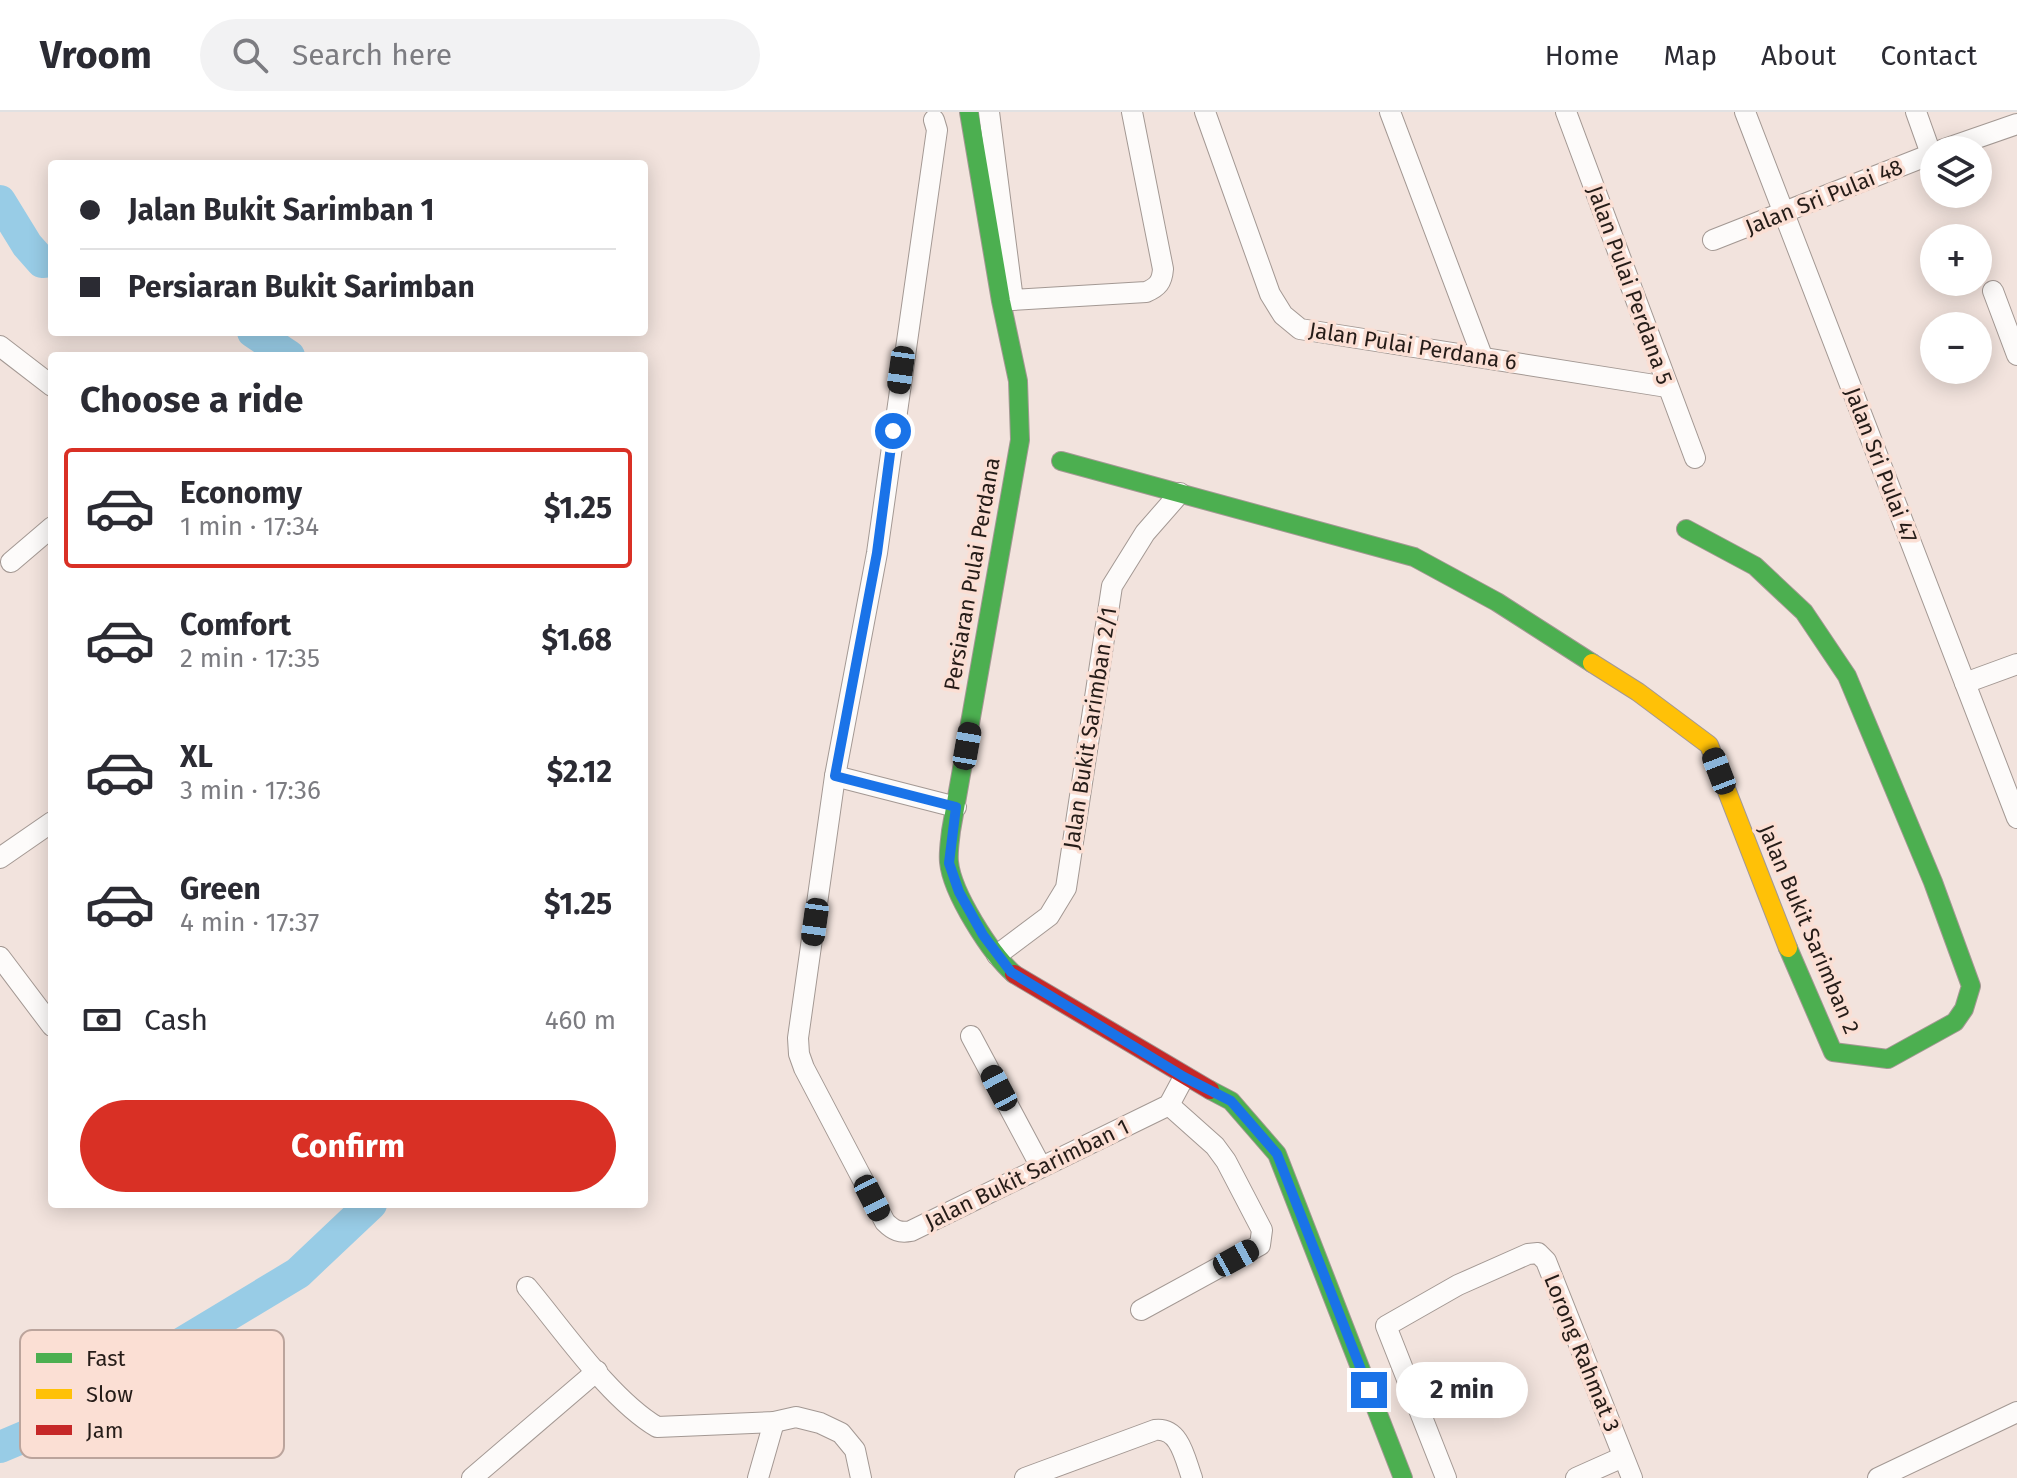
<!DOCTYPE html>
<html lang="en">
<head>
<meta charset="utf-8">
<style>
  :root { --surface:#fff; --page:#f2f2f3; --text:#2b2b33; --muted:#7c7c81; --line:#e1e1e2; --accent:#d93025 }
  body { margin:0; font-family:"Fira Sans",sans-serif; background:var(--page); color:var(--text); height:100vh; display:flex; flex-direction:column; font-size:30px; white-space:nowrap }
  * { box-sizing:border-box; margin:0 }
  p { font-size:26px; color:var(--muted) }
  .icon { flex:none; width:44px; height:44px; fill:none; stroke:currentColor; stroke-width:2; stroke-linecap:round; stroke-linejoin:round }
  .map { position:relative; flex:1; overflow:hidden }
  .drawer { position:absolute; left:48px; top:240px; width:600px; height:856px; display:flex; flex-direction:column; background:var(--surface); border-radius:8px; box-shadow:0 4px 20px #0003 }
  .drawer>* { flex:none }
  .banner { position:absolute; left:48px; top:48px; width:600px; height:176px; border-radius:8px; box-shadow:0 4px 20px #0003; display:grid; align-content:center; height:176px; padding:0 32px; background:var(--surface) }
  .buttons { position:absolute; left:1920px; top:24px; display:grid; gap:16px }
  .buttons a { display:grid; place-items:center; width:72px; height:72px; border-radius:50%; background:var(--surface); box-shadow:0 4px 20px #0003; font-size:40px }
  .end { position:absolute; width:36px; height:36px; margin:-18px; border:10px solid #1a73e8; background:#fff; box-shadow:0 0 0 4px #fff }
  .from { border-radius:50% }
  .bubble { position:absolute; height:56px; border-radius:28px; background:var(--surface); box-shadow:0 4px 20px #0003; font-size:26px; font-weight:700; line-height:56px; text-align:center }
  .car { position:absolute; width:24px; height:48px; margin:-24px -12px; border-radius:10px; box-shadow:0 0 6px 2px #0007; background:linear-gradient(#222 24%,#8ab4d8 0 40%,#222 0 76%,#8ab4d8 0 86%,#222 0) }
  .banner b { display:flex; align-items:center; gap:28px; height:76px; font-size:30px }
  .banner b+b { border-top:2px solid var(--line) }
  .banner i { width:20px; height:20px; background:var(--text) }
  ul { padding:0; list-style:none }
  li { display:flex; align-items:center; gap:24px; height:120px; margin:0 16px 12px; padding:0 16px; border:4px solid transparent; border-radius:8px }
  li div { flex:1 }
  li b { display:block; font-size:30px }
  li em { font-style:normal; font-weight:700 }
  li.active { border-color:var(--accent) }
  li>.icon { width:72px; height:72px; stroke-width:1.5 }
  h2 { padding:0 32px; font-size:36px; line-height:96px }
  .pay { display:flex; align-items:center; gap:20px; height:88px; padding:0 32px; font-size:30px }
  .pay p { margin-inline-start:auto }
  .action { display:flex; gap:16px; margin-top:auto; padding:16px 32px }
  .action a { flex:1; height:92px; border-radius:48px; background:var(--accent); color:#fff; font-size:32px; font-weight:700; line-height:92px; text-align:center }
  header { display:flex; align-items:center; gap:48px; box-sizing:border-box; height:112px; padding:0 40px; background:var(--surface); border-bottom:2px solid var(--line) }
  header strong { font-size:38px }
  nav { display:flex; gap:44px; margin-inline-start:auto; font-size:28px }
  .search { width:560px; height:72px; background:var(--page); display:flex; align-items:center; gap:20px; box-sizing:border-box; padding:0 28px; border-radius:44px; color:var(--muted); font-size:30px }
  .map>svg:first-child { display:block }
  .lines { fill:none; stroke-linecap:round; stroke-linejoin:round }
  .river { stroke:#98cce6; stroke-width:32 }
  .street-casing { stroke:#a39893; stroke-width:22 }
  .fast-casing { stroke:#a39893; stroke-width:20 }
  .slow-casing { stroke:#a39893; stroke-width:20 }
  .jam-casing { stroke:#a39893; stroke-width:20 }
  .street { stroke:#fdfbfa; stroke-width:20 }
  .fast { stroke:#4caf50; stroke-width:18 }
  .slow { stroke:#ffc107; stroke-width:18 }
  .jam { stroke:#c62828; stroke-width:18 }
  .route { stroke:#1a73e8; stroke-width:10 }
  .labels { text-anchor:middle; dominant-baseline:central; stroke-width:7; stroke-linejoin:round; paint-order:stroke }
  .street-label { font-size:22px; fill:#251c18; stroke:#fbdfd4 }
  .key { fill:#fbdfd4; stroke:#bba49c; stroke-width:2 }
  .key-label { font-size:22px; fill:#251c18 }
</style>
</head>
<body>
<header>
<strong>Vroom</strong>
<div class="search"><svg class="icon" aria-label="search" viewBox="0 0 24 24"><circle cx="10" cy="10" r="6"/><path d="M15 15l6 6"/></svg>Search here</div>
<nav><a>Home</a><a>Map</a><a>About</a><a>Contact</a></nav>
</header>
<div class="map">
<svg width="2017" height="1366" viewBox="0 0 2017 1366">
  <rect width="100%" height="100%" fill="#f2e3dd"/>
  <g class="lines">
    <!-- river -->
    <g class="river">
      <polyline points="0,89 27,133 42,150 52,149"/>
      <polyline points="253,220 289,244"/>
      <polyline points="0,1335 31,1322 298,1161 371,1092"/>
    </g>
    <defs>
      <g id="street">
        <path d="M989 0 1013 188 1146 180C1158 175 1162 170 1163 157L1132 0"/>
        <polyline points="1205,0 1270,182 1283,203 1300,217 1667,275"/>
        <polyline points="1390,0 1482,244"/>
        <polyline points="1566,0 1695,346"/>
        <polyline points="1745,0 2017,706"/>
        <polyline points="1916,0 1931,42"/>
        <path d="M934 8 937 18 877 441 835 664 798 926 799 942 804 956 885 1110C894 1119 900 1121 911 1119L1169 993 1184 965"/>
        <polyline points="1942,38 2017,12"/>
        <polyline points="1713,128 1934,41"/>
        <polyline points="1993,179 2017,243"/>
        <polyline points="0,234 52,274"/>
        <polyline points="11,450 52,415"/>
        <polyline points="1965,571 2017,552"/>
        <polyline points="835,664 956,695"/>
        <polyline points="0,746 52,710"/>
        <polyline points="997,843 1049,804 1066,776 1112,474 1145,421 1180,381"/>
        <polyline points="0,845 52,914"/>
        <polyline points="971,924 1041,1055"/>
        <path d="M527 1175C563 1218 610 1287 657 1315L774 1310 796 1305 820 1311 841 1321 855 1338 861 1366"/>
        <polyline points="1141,1198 1260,1133 1262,1118 1226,1049 1215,1034 1169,993"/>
        <polyline points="472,1366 597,1259"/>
        <polyline points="758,1366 774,1310"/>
        <path d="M1025 1366 1155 1318C1180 1315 1185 1347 1192 1366"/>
        <polyline points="1446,1366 1386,1214 1458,1173 1528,1142 1538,1141 1546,1149 1632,1366"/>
        <polyline points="1576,1366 1623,1345"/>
        <polyline points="1878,1366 2017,1300"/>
      </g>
      <g id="fast">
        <path d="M969 0 1001 189 1018 269 1020 328 951 719C950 729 948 740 949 750 952 781 991 842 1014 862"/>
        <polyline points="1061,349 1414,445 1497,490 1592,551"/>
        <polyline points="1686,417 1755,454 1804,500 1847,564 1933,770 1971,874 1964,897 1955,910 1888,947 1833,940 1788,836"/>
        <polyline points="1210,978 1231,989 1277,1042 1403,1366"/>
      </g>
      <polyline id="slow" points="1592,551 1638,580 1709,633 1788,836"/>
      <polyline id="jam" points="1014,862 1210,978"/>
    </defs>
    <!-- street casing -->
    <use href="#street" class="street-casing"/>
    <!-- fast casing -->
    <use href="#fast" class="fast-casing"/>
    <!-- slow casing -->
    <use href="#slow" class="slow-casing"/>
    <!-- jam casing -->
    <use href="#jam" class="jam-casing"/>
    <!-- street -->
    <use href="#street" class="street"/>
    <!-- fast -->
    <use href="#fast" class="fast"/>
    <!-- slow -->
    <use href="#slow" class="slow"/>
    <!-- jam -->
    <use href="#jam" class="jam"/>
  </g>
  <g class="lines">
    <!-- route -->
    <polyline class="route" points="893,319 877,441 835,664 956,695 949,751 959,780 983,823 1011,860 1184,965 1231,989 1277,1042 1369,1278"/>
  </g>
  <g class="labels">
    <!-- street labels -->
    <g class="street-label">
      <text transform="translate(1824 85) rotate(-22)">Jalan Sri Pulai 48</text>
      <text transform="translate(1630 173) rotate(70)">Jalan Pulai Perdana 5</text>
      <text transform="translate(1413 234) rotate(9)">Jalan Pulai Perdana 6</text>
      <text transform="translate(1881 353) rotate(69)">Jalan Sri Pulai 47</text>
      <text transform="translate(972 462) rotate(-80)">Persiaran Pulai Perdana</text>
      <text transform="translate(1090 616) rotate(-81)">Jalan Bukit Sarimban 2/1</text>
      <text transform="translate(1809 817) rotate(67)">Jalan Bukit Sarimban 2</text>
      <text transform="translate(1027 1062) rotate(-26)">Jalan Bukit Sarimban 1</text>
      <text transform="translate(1582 1241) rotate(68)">Lorong Rahmat 3</text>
    </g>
  </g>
  <!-- legend -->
  <rect x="20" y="1218" width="264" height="128" rx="12" class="key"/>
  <rect x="36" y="1241" width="36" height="10" fill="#4caf50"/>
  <rect x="36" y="1277" width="36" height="10" fill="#ffc107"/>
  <rect x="36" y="1313" width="36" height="10" fill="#c62828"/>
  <g class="key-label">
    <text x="86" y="1254">Fast</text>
    <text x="86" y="1290">Slow</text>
    <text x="86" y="1326">Jam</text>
  </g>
</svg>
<div class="buttons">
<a><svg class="icon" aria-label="layers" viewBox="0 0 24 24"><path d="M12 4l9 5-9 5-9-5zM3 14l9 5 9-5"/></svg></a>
<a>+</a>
<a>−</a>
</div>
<i class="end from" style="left:893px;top:319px"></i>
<i class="end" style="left:1369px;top:1278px"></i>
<div class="bubble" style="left:1396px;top:1250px;width:132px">2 min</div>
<i class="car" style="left:901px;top:258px;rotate:188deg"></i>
<i class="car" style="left:967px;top:634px;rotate:10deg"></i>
<i class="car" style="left:1719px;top:659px;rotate:339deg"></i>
<i class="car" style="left:815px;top:810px;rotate:188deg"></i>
<i class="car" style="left:999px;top:976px;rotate:332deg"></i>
<i class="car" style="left:872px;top:1086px;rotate:153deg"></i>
<i class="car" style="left:1236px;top:1146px;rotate:61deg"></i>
<div class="banner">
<b><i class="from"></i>Jalan Bukit Sarimban 1</b>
<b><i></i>Persiaran Bukit Sarimban</b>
</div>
<section class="drawer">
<h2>Choose a ride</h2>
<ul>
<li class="active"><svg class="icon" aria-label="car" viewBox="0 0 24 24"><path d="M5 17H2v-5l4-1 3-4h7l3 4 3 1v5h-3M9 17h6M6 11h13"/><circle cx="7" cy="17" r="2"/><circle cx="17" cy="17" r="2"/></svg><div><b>Economy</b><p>1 min · 17:34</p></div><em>$1.25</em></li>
<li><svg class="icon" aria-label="car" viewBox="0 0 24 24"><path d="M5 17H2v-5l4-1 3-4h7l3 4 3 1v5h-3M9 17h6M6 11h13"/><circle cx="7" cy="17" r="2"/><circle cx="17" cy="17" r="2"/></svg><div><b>Comfort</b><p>2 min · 17:35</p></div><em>$1.68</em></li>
<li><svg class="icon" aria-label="car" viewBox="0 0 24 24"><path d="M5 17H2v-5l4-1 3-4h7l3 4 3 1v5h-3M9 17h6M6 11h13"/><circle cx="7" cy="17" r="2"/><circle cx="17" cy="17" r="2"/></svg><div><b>XL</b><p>3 min · 17:36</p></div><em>$2.12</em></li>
<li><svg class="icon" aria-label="car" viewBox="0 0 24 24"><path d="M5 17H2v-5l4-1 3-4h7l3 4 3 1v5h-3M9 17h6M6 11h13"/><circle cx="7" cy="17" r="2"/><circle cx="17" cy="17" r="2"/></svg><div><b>Green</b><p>4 min · 17:37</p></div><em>$1.25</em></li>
</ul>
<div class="pay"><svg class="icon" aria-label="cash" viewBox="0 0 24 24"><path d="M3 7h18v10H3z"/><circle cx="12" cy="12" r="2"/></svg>Cash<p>460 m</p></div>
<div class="action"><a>Confirm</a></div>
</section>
</div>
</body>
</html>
